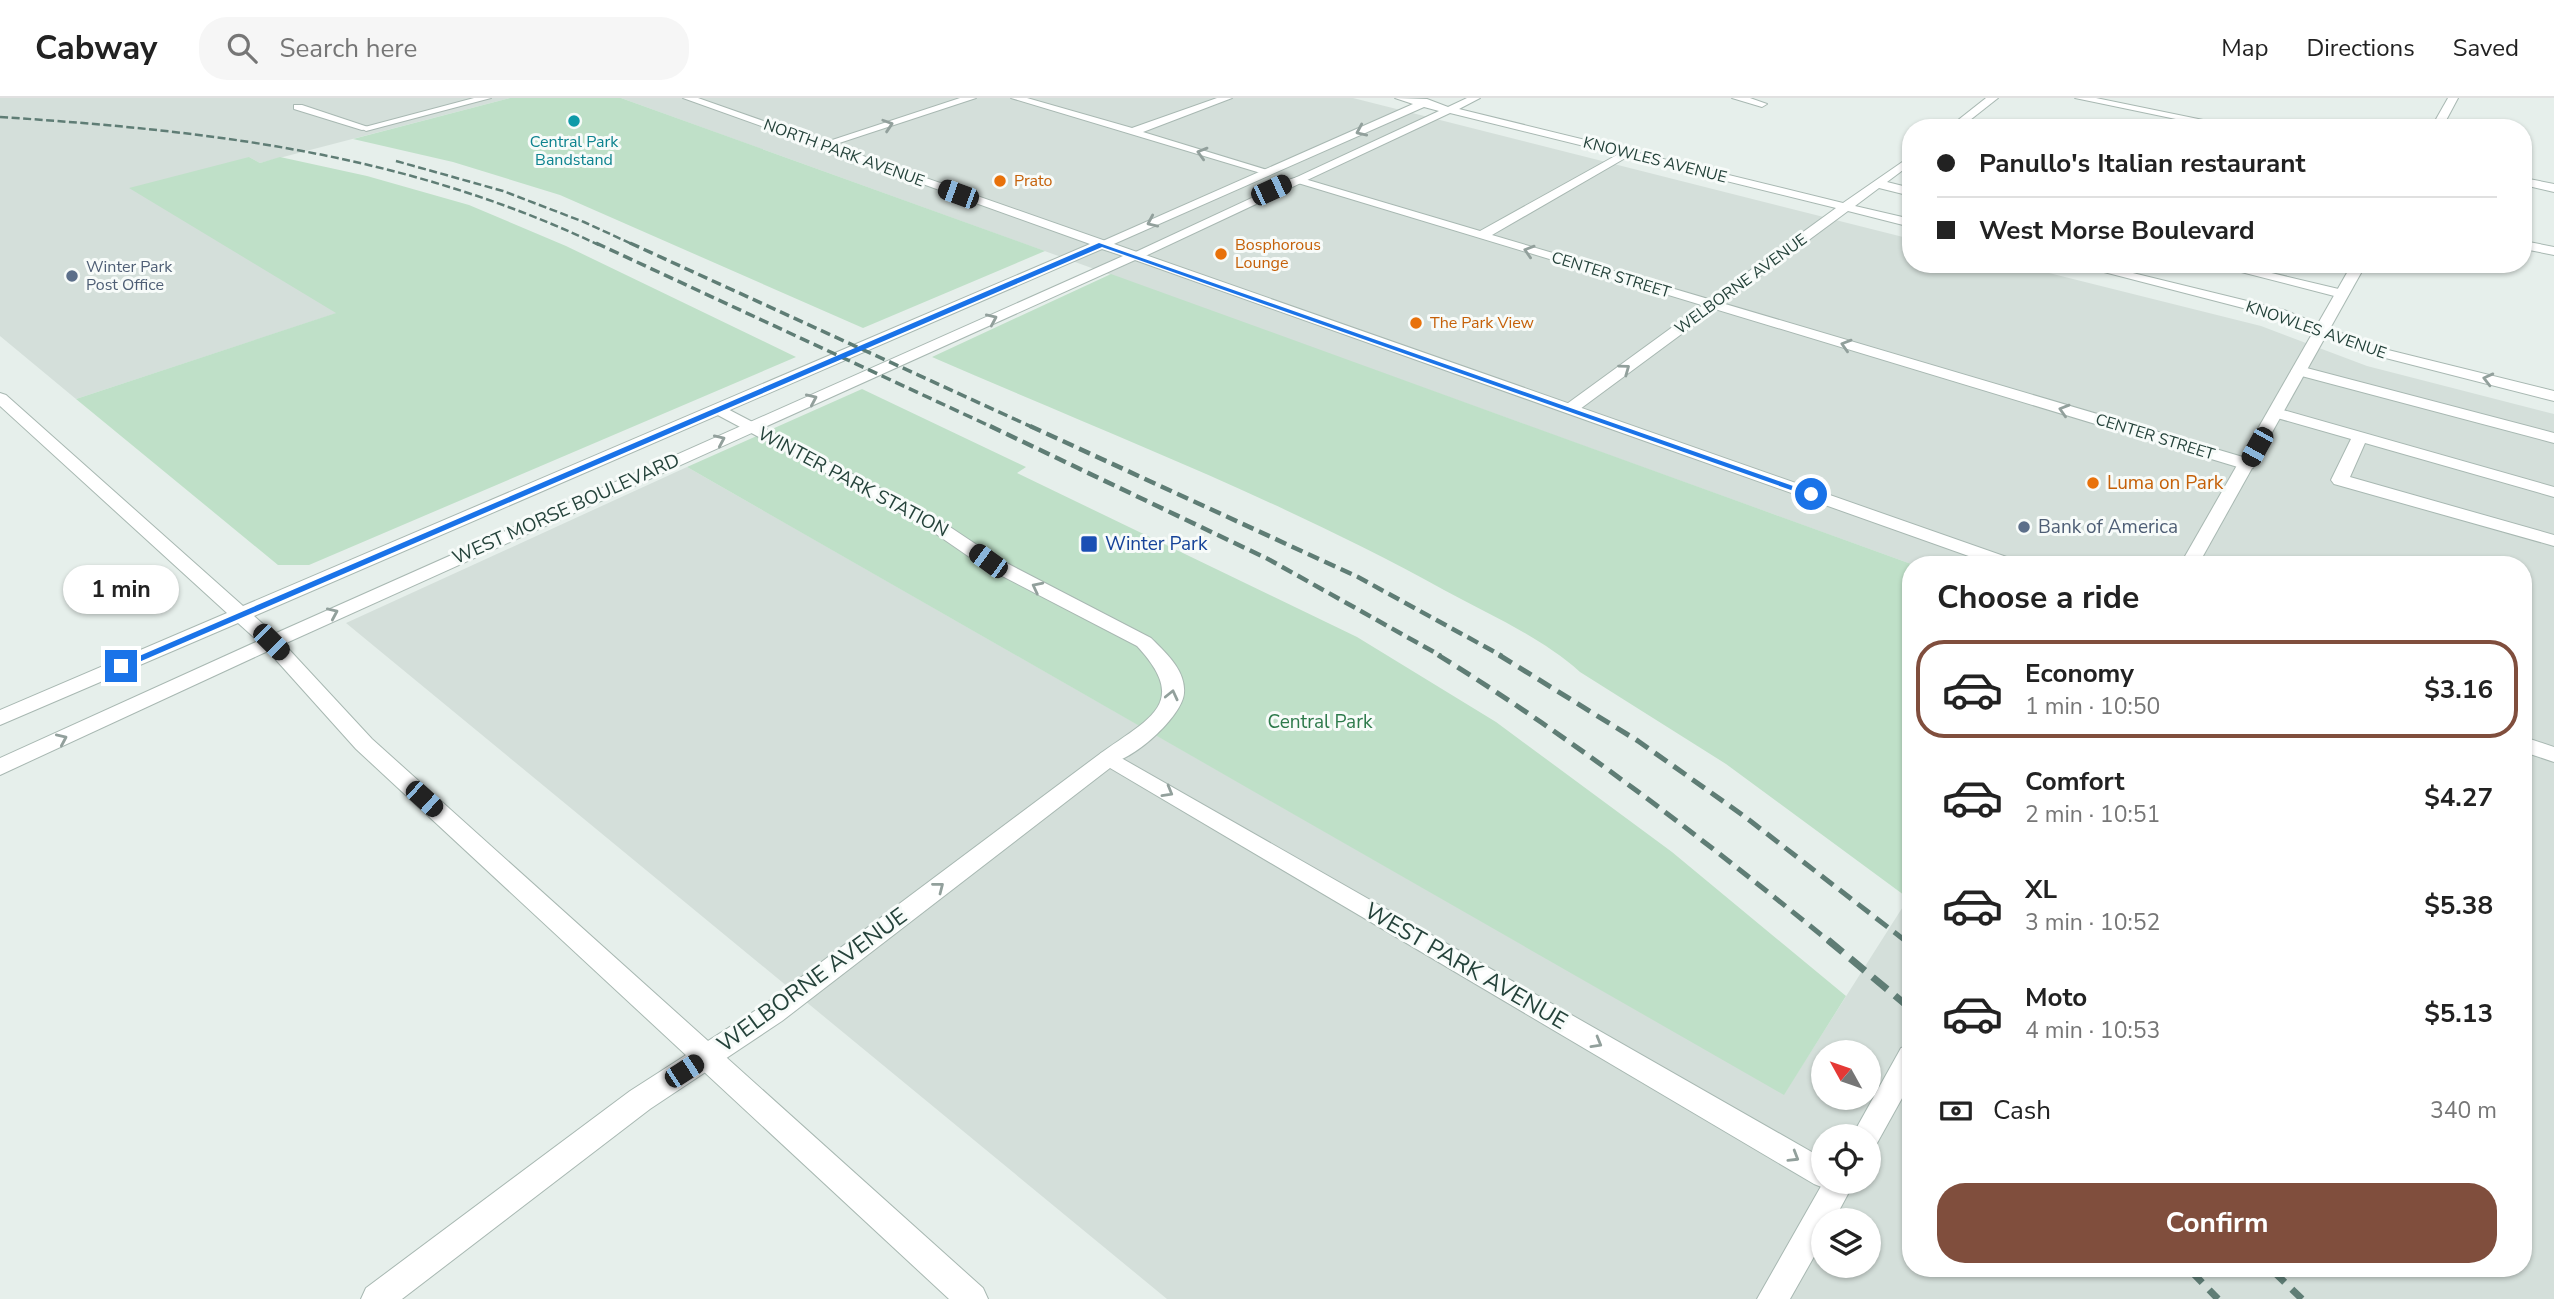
<!DOCTYPE html>
<html lang="en">
<head>
<meta charset="utf-8">
<style>
  :root { --surface:#fff; --page:#f6f6f6; --text:#222; --muted:#767676; --line:#e0e0e0; --accent:#804e3d }
  body { margin:0; font-family:"Nunito Sans",sans-serif; background:var(--page); color:var(--text); height:100vh; display:flex; flex-direction:column; font-size:26px; white-space:nowrap }
  * { box-sizing:border-box; margin:0 }
  p { font-size:23px; color:var(--muted) }
  .icon { flex:none; width:38px; height:38px; fill:none; stroke:currentColor; stroke-width:2; stroke-linecap:round; stroke-linejoin:round }
  .map { position:relative; flex:1; overflow:hidden }
  .details { position:absolute; left:1902px; top:458px; width:630px; height:721px; display:flex; flex-direction:column; background:var(--surface); border-radius:28px; box-shadow:0 2px 5px #0004 }
  .details>* { flex:none }
  .banner { position:absolute; left:1902px; top:21px; width:630px; height:154px; border-radius:28px; box-shadow:0 2px 5px #0004; display:grid; align-content:center; height:154px; padding:0 35px; background:var(--surface) }
  .needle { width:46px; rotate:310deg }
  .fabs { position:absolute; left:1811px; top:942px; display:grid; gap:14px }
  .fabs a { display:grid; place-items:center; width:70px; height:70px; border-radius:50%; background:var(--surface); box-shadow:0 2px 5px #0004; font-size:35px }
  .end { position:absolute; width:32px; height:32px; margin:-16px; border:9px solid #1a73e8; background:#fff; box-shadow:0 0 0 4px #fff }
  .from { border-radius:50% }
  .bubble { position:absolute; height:49px; border-radius:24px; background:var(--surface); box-shadow:0 2px 5px #0004; font-size:23px; font-weight:700; line-height:49px; text-align:center }
  .car { position:absolute; width:21px; height:42px; margin:-21px -10px; border-radius:9px; box-shadow:0 0 5px 2px #0007; background:linear-gradient(#222 24%,#8ab4d8 0 40%,#222 0 76%,#8ab4d8 0 86%,#222 0) }
  .banner b { display:flex; align-items:center; gap:24px; height:66px; font-size:26px }
  .banner b+b { border-top:2px solid var(--line) }
  .banner i { width:18px; height:18px; background:var(--text) }
  ul { padding:0; list-style:none }
  li { display:flex; align-items:center; gap:21px; height:98px; margin:0 14px 10px; padding:0 21px; border:4px solid transparent; border-radius:28px }
  li div { flex:1 }
  li b { display:block; font-size:26px }
  li em { font-style:normal; font-weight:700 }
  li.active { border-color:var(--accent) }
  li>.icon { width:63px; height:63px; stroke-width:1.5 }
  h2 { padding:0 35px; font-size:32px; line-height:84px }
  .pay { display:flex; align-items:center; gap:18px; height:77px; padding:0 35px; font-size:26px }
  .pay p { margin-inline-start:auto }
  .cta { display:flex; gap:14px; margin-top:auto; padding:14px 35px }
  .cta a { flex:1; height:80px; border-radius:28px; background:var(--accent); color:#fff; font-size:28px; font-weight:700; line-height:80px; text-align:center }
  header { display:flex; align-items:center; gap:42px; box-sizing:border-box; height:98px; padding:0 35px; background:var(--surface); border-bottom:2px solid var(--line) }
  header strong { font-size:33px }
  nav { display:flex; gap:38px; margin-inline-start:auto; font-size:24px }
  .search { width:490px; height:63px; background:var(--page); display:flex; align-items:center; gap:18px; box-sizing:border-box; padding:0 24px; border-radius:28px; color:var(--muted); font-size:26px }
  .map>svg:first-child { display:block }
  .built { fill:#d4dfda; fill-rule:evenodd }
  .green { fill:#bfe0c8 }
  .lines { fill:none; stroke-linecap:round; stroke-linejoin:round }
  .service-casing { stroke:#a8b8b2; stroke-width:2 }
  .minor-casing { stroke:#a8b8b2; stroke-width:2 }
  .tertiary-casing { stroke:#a8b8b2; stroke-width:2 }
  .service { fill:#fff; fill-rule:evenodd }
  .minor { fill:#fff; fill-rule:evenodd }
  .tertiary { fill:#fff; fill-rule:evenodd }
  .rail-far4 { stroke:#5f7d75; stroke-width:2.5; stroke-dasharray:8 3.5; stroke-linecap:butt }
  .rail-far3 { stroke:#5f7d75; stroke-width:3.5; stroke-dasharray:10 5; stroke-linecap:butt }
  .rail-far2 { stroke:#5f7d75; stroke-width:4.5; stroke-dasharray:12 6; stroke-linecap:butt }
  .rail-far1 { stroke:#5f7d75; stroke-width:5; stroke-dasharray:15 8; stroke-linecap:butt }
  .rail { stroke:#5f7d75; stroke-width:7; stroke-dasharray:19 10; stroke-linecap:butt }
  .oneway { stroke:#92a09c }
  .route { fill:#1a73e8 }
  .culture-dot { fill:#0f9aa8; stroke:#f7fbf9; stroke-width:2.5 }
  .food-dot { fill:#e8710a; stroke:#f7fbf9; stroke-width:2.5 }
  .service-dot { fill:#5c6f8a; stroke:#f7fbf9; stroke-width:2.5 }
  .transit-dot { fill:#1a4fb4; stroke:#f7fbf9; stroke-width:2.5 }
  .labels { text-anchor:middle; dominant-baseline:central; stroke-width:6; stroke-linejoin:round; paint-order:stroke }
  .far-culture-label { font-size:16px; fill:#0d838f; stroke:#f7fbf9 }
  .far-street-label { font-size:16px; fill:#24423a; stroke:#f7fbf9 }
  .far-food-label { font-size:16px; fill:#c56008; stroke:#f7fbf9; text-anchor:start }
  .far-service-label { font-size:16px; fill:#4e5e75; stroke:#f7fbf9; text-anchor:start }
  .street-label { font-size:19px; fill:#24423a; stroke:#f7fbf9 }
  .food-label { font-size:19px; fill:#c56008; stroke:#f7fbf9; text-anchor:start }
  .service-label { font-size:19px; fill:#4e5e75; stroke:#f7fbf9; text-anchor:start }
  .transit-label { font-size:19px; fill:#164399; stroke:#f7fbf9; text-anchor:start }
  .park-label { font-size:19px; fill:#2d7a4b; stroke:#f7fbf9 }
  .near-street-label { font-size:23px; fill:#24423a; stroke:#f7fbf9 }
</style>
</head>
<body>
<header>
<strong>Cabway</strong>
<div class="search"><svg class="icon" aria-label="search" viewBox="0 0 24 24"><circle cx="10" cy="10" r="6"/><path d="M15 15l6 6"/></svg>Search here</div>
<nav><a>Map</a><a>Directions</a><a>Saved</a></nav>
</header>
<div class="map">
<svg width="2554" height="1201" viewBox="0 0 2554 1201">
  <rect width="100%" height="100%" fill="#e6efeb"/>
  <!-- built -->
  <g class="built">
    <polygon points="0,0 510,0 260,65 249,59 337,215 76,301 0,238"/>
    <path d="M621 0H1353L1911 141V166H2013L2261 228 2367 268 2554 316V1201H1167L346 525 687 369 1784 996 1911 796V1171H2524V467H1914ZM1824 954H1869V999H1824ZM1824 1038H1869V1083H1824ZM1824 1122H1869V1167H1824Z"/>
  </g>
  <!-- green -->
  <g class="green">
    <polygon points="510,0 621,0 1045,153 863,230 560,97 453,64 353,41"/>
    <polygon points="249,59 260,65 280,59 367,78 469,107 566,148 796,259 309,467 278,467 76,301 336,215 129,90"/>
    <path d="M1111 176 1914 467H1911V796L1908 800 1726 666 1580 574C1541 539 1490 517 1444 492 1280 401 1104 334 932 259Z"/>
    <polygon points="862,291 1026,369 1017,375 1357,539 1496,624 1672,754 1846,898 1784,997 687,369"/>
  </g>
  <g class="lines">
    <defs>
      <g id="service">
        <polygon points="1011,0 1027,0 1132,30 1217,0 1232,0 1143,34 1274,74 1264,76"/>
        <polygon points="1732,0 1750,0 1767,6 1762,9"/>
        <polygon points="294,7 302,7 371,30 362,32 294,11"/>
        <polygon points="1624,53 1634,55 1492,137 2253,362 2255,366 2253,370 2241,370 1288,82 1298,79 1480,133"/>
        <polygon points="2524,143 2554,149 2554,157 2524,151"/>
        <polygon points="2299,268 2554,335 2554,345 2294,276 2291,273 2294,270"/>
        <path d="M718 306 935 419 995 459 1151 540C1165 554 1186 572 1184 595 1183 619 1124 672 1101 665L1098 660 1101 655C1150 620 1190 605 1137 548L981 467 923 427 712 314 710 311Z"/>
        <polygon points="2276,310 2554,389 2554,399 2365,345 2350,379 2554,437 2554,448 2334,386 2331,382 2351,341 2270,318 2268,315 2270,312"/>
      </g>
      <g id="minor">
        <polygon points="474,0 491,0 366,33 361,30"/>
        <polygon points="960,0 976,0 827,49 817,47"/>
        <polygon points="1395,0 1427,1 1448,9 1467,0 1480,0 1459,11 1843,105 1911,58 1911,66 1887,84 1911,90 1911,98 1879,90 1855,108 1911,121 1911,129 1848,113 1576,314 1564,314 1562,311 1564,308 1836,110 1450,15 1139,161 1129,161 1127,158 1439,13 1424,9 1107,149 1102,150 1096,146 1413,6"/>
        <polygon points="1986,0 1998,0 1960,30 1948,30"/>
        <polygon points="2075,0 2096,0 2242,30 2219,30"/>
        <polygon points="2524,80 2554,86 2554,94 2524,87"/>
        <polygon points="2073,166 2096,166 2284,212 2376,249 2554,293 2554,303 2366,255 2274,218"/>
        <polygon points="2210,166 2234,166 2347,193 2349,196 2342,200"/>
        <polygon points="1109,653 1824,1061 1824,1083 1836,1083 1834,1086 1824,1090 1814,1086 1110,670 782,923 650,1011 402,1201 361,1201 366,1190 630,993 764,907 1101,655"/>
      </g>
      <g id="tertiary">
        <path d="M683 0H698L2018 463 2020 467H1994L1135 162 284 546 372 641 983 1190 988 1201H949L356 651 268 553 0 677V660L258 543 238 525 0 627V612L227 515 0 308V295L6 297 243 508 1090 146ZM1102 151 1123 158 274 536 254 518Z"/>
        <polygon points="2448,0 2458,0 2442,30 2431,30"/>
        <polygon points="2352,166 2366,166 2198,467 2180,467"/>
        <polygon points="2524,639 2554,649 2554,664 2524,654"/>
        <polygon points="1911,947 1911,984 1876,1047 1869,1050 1869,1038 1852,1038 1901,950"/>
        <polygon points="1824,1083 1855,1083 1834,1122 1824,1122 1824,1141 1790,1201 1757,1201"/>
      </g>
    </defs>
    <!-- service casing -->
    <use href="#service" class="service-casing"/>
    <!-- minor casing -->
    <use href="#minor" class="minor-casing"/>
    <!-- tertiary casing -->
    <use href="#tertiary" class="tertiary-casing"/>
    <!-- service -->
    <use href="#service" class="service"/>
    <!-- minor -->
    <use href="#minor" class="minor"/>
    <!-- tertiary -->
    <use href="#tertiary" class="tertiary"/>
    <!-- rail-far4 -->
    <g class="rail-far4">
      <path d="M0 19C213 33 404 55 599 147"/>
      <polyline points="396,63 503,93 584,124 634,147"/>
    </g>
    <!-- rail-far3 -->
    <g class="rail-far3">
      <polyline points="596,145 994,330"/>
      <polyline points="630,145 1034,330"/>
    </g>
    <!-- rail-far2 -->
    <g class="rail-far2">
      <polyline points="990,328 1268,461 1441,558"/>
      <polyline points="1030,328 1358,479 1502,558"/>
    </g>
    <!-- rail-far1 -->
    <g class="rail-far1">
      <path d="M1438 557C1576 642 1704 742 1830 844"/>
      <polyline points="1499,557 1638,643 1744,718 1907,844"/>
    </g>
    <!-- rail -->
    <g class="rail">
      <polyline points="1828,842 1911,911"/>
      <polyline points="1905,842 1911,847"/>
      <polyline points="2189,1171 2218,1201"/>
      <polyline points="2271,1171 2302,1201"/>
    </g>
  </g>
  <!-- one-way arrows -->
  <defs><path id="oneway-chevron" d="M-2-3.5L2.5 0L-2 3.5" fill="none" stroke-width="1.6" stroke-linecap="round" stroke-linejoin="round" transform="scale(1.75)"/></defs>
  <g class="oneway">
    <use href="#oneway-chevron" transform="translate(888 27) rotate(-18)"/>
    <use href="#oneway-chevron" transform="translate(1361 33) rotate(156)"/>
    <use href="#oneway-chevron" transform="translate(1202 55) rotate(-164)"/>
    <use href="#oneway-chevron" transform="translate(1152 124) rotate(156)"/>
    <use href="#oneway-chevron" transform="translate(1529 153) rotate(-163)"/>
    <use href="#oneway-chevron" transform="translate(992 221) rotate(-24)"/>
    <use href="#oneway-chevron" transform="translate(1846 247) rotate(-163)"/>
    <use href="#oneway-chevron" transform="translate(1625 271) rotate(-36)"/>
    <use href="#oneway-chevron" transform="translate(2488 281) rotate(-166)"/>
    <use href="#oneway-chevron" transform="translate(812 301) rotate(-24)"/>
    <use href="#oneway-chevron" transform="translate(2064 312) rotate(-163)"/>
    <use href="#oneway-chevron" transform="translate(720 342) rotate(-24)"/>
    <use href="#oneway-chevron" transform="translate(1037 489) rotate(-153)"/>
    <use href="#oneway-chevron" transform="translate(333 515) rotate(-24)"/>
    <use href="#oneway-chevron" transform="translate(1172 597) rotate(-77)"/>
    <use href="#oneway-chevron" transform="translate(62 641) rotate(-24)"/>
    <use href="#oneway-chevron" transform="translate(1168 694) rotate(30)"/>
    <use href="#oneway-chevron" transform="translate(939 789) rotate(-38)"/>
    <use href="#oneway-chevron" transform="translate(1597 945) rotate(30)"/>
    <use href="#oneway-chevron" transform="translate(1794 1059) rotate(31)"/>
  </g>
  <!-- route -->
  <polygon class="route" points="1099,145 1816,396 1808,398 1102,149 125,570 116,568"/>
  <!-- markers -->
  <circle class="culture-dot" cx="574" cy="23" r="7"/>
  <g class="food-dot">
    <circle cx="1000" cy="83" r="7"/>
    <circle cx="1221" cy="156" r="7"/>
    <circle cx="1416" cy="225" r="7"/>
    <circle cx="2093" cy="385" r="7"/>
  </g>
  <g class="service-dot">
    <circle cx="72" cy="178" r="7"/>
    <circle cx="2024" cy="429" r="7"/>
  </g>
  <rect class="transit-dot" x="1080" y="437" width="18" height="18" rx="3.5"/>
  <g class="labels">
    <!-- far-culture labels -->
    <g class="far-culture-label">
      <text x="574" y="44">Central Park<tspan x="574" dy="18">Bandstand</tspan></text>
    </g>
    <!-- far-street labels -->
    <g class="far-street-label">
      <text transform="translate(844 55) rotate(20)">NORTH PARK AVENUE</text>
      <text transform="translate(1655 62) rotate(14)">KNOWLES AVENUE</text>
      <text transform="translate(1611 177) rotate(17)">CENTER STREET</text>
      <text transform="translate(1741 186) rotate(-36)">WELBORNE AVENUE</text>
      <text transform="translate(2316 232) rotate(19)">KNOWLES AVENUE</text>
      <text transform="translate(2155 339) rotate(17)">CENTER STREET</text>
    </g>
    <!-- far-food labels -->
    <g class="far-food-label">
      <text x="1014" y="83">Prato</text>
      <text x="1235" y="147">Bosphorous<tspan x="1235" dy="18">Lounge</tspan></text>
      <text x="1430" y="225">The Park View</text>
    </g>
    <!-- far-service labels -->
    <g class="far-service-label">
      <text x="86" y="169">Winter Park<tspan x="86" dy="18">Post Office</tspan></text>
    </g>
    <!-- street labels -->
    <g class="street-label">
      <text transform="translate(853 384) rotate(28)">WINTER PARK STATION</text>
      <text transform="translate(566 411) rotate(-24)">WEST MORSE BOULEVARD</text>
    </g>
    <!-- food labels -->
    <g class="food-label">
      <text x="2107" y="385">Luma on Park</text>
    </g>
    <!-- service labels -->
    <g class="service-label">
      <text x="2038" y="429">Bank of America</text>
    </g>
    <!-- transit labels -->
    <g class="transit-label">
      <text x="1105" y="446">Winter Park</text>
    </g>
    <!-- park labels -->
    <g class="park-label">
      <text x="1320" y="624">Central Park</text>
    </g>
    <!-- near-street labels -->
    <g class="near-street-label">
      <text transform="translate(1466 868) rotate(30)">WEST PARK AVENUE</text>
      <text transform="translate(812 882) rotate(-36)">WELBORNE AVENUE</text>
    </g>
  </g>
</svg>
<div class="fabs">
<a><svg class="needle" viewBox="-14 -14 28 28"><path d="M0-13l5 13h-10z" fill="#e53935"/><path d="M0 13l5-13h-10z" fill="#767676"/></svg></a>
<a><svg class="icon" aria-label="locate" viewBox="0 0 24 24"><circle cx="12" cy="12" r="6"/><path d="M12 2v4M12 18v4M2 12h4M18 12h4"/></svg></a>
<a><svg class="icon" aria-label="layers" viewBox="0 0 24 24"><path d="M12 4l9 5-9 5-9-5zM3 14l9 5 9-5"/></svg></a>
</div>
<i class="end from" style="left:1811px;top:396px"></i>
<i class="end" style="left:121px;top:568px"></i>
<div class="bubble" style="left:63px;top:467px;width:116px">1 min</div>
<i class="car" style="left:1271px;top:92px;rotate:65deg"></i>
<i class="car" style="left:958px;top:96px;rotate:290deg"></i>
<i class="car" style="left:2257px;top:349px;rotate:209deg"></i>
<i class="car" style="left:988px;top:463px;rotate:306deg"></i>
<i class="car" style="left:271px;top:544px;rotate:135deg"></i>
<i class="car" style="left:424px;top:701px;rotate:132deg"></i>
<i class="car" style="left:684px;top:973px;rotate:57deg"></i>
<div class="banner">
<b><i class="from"></i>Panullo's Italian restaurant</b>
<b><i></i>West Morse Boulevard</b>
</div>
<section class="details">
<h2>Choose a ride</h2>
<ul>
<li class="active"><svg class="icon" aria-label="car" viewBox="0 0 24 24"><path d="M5 17H2v-5l4-1 3-4h7l3 4 3 1v5h-3M9 17h6M6 11h13"/><circle cx="7" cy="17" r="2"/><circle cx="17" cy="17" r="2"/></svg><div><b>Economy</b><p>1 min · 10:50</p></div><em>$3.16</em></li>
<li><svg class="icon" aria-label="car" viewBox="0 0 24 24"><path d="M5 17H2v-5l4-1 3-4h7l3 4 3 1v5h-3M9 17h6M6 11h13"/><circle cx="7" cy="17" r="2"/><circle cx="17" cy="17" r="2"/></svg><div><b>Comfort</b><p>2 min · 10:51</p></div><em>$4.27</em></li>
<li><svg class="icon" aria-label="car" viewBox="0 0 24 24"><path d="M5 17H2v-5l4-1 3-4h7l3 4 3 1v5h-3M9 17h6M6 11h13"/><circle cx="7" cy="17" r="2"/><circle cx="17" cy="17" r="2"/></svg><div><b>XL</b><p>3 min · 10:52</p></div><em>$5.38</em></li>
<li><svg class="icon" aria-label="car" viewBox="0 0 24 24"><path d="M5 17H2v-5l4-1 3-4h7l3 4 3 1v5h-3M9 17h6M6 11h13"/><circle cx="7" cy="17" r="2"/><circle cx="17" cy="17" r="2"/></svg><div><b>Moto</b><p>4 min · 10:53</p></div><em>$5.13</em></li>
</ul>
<div class="pay"><svg class="icon" aria-label="cash" viewBox="0 0 24 24"><path d="M3 7h18v10H3z"/><circle cx="12" cy="12" r="2"/></svg>Cash<p>340 m</p></div>
<div class="cta"><a>Confirm</a></div>
</section>
</div>
</body>
</html>
